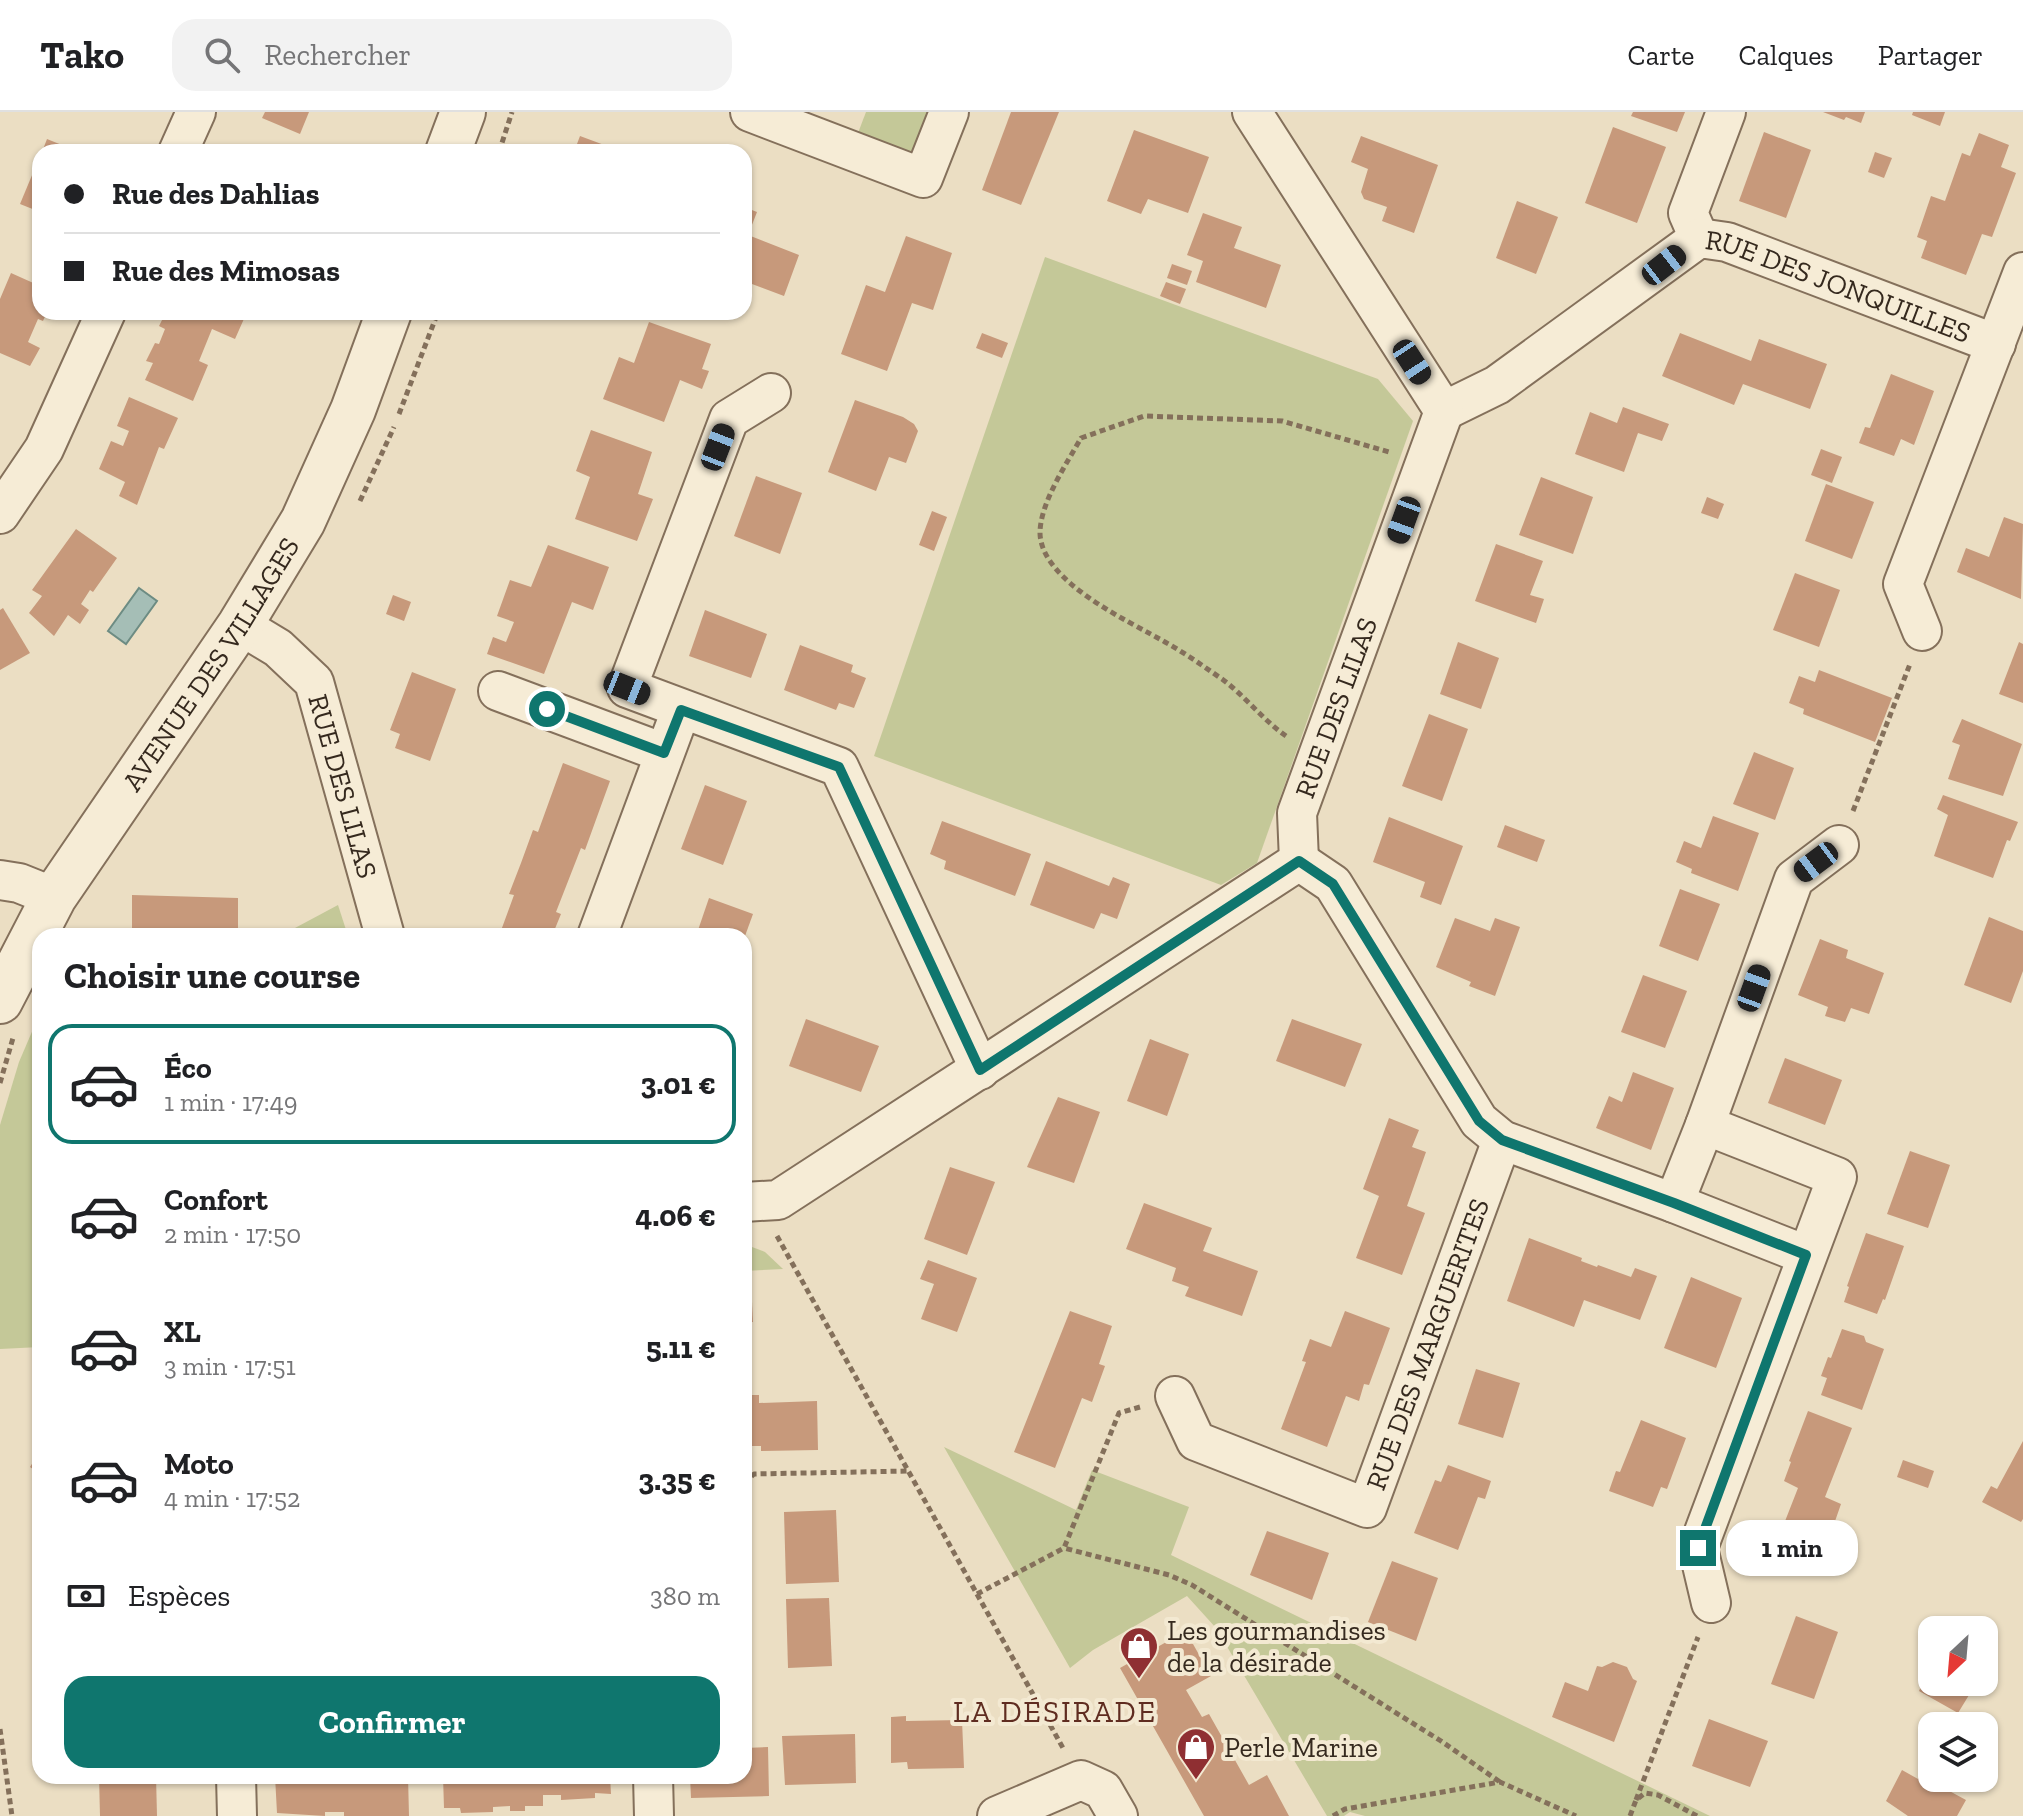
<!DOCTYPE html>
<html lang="fr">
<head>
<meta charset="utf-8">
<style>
  :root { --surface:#fff; --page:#f2f2f2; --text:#202124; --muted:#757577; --line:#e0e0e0; --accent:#0f766e }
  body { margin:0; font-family:"Zilla Slab",serif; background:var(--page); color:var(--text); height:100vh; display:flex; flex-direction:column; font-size:30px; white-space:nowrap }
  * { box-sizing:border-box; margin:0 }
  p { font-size:26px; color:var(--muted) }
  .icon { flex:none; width:44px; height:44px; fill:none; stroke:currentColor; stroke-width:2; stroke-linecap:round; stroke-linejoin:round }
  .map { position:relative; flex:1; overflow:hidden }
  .drawer { position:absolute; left:32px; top:816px; width:720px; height:856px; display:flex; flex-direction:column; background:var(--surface); border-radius:24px; box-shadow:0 2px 6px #0004 }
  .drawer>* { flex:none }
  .guide { position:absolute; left:32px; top:32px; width:720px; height:176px; border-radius:24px; box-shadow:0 2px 6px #0004; display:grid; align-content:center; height:176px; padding:0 32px; background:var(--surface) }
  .needle { width:52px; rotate:206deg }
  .tools { position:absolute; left:1918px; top:1504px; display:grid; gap:16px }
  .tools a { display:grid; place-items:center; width:80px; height:80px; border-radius:16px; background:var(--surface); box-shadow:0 2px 6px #0004; font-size:40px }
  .end { position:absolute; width:36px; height:36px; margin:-18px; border:10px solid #0f766e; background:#fff; box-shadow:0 0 0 4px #fff }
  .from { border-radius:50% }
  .bubble { position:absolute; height:56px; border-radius:24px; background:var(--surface); box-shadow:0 2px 6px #0004; font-size:26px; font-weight:800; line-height:56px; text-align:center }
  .car { position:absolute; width:24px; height:48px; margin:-24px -12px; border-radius:10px; box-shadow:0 0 6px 2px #0007; background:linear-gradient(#222 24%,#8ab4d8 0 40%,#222 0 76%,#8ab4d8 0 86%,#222 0) }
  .guide b { display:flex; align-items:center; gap:28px; height:76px; font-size:30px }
  .guide b+b { border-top:2px solid var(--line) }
  .guide i { width:20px; height:20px; background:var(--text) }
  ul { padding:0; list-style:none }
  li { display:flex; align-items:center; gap:24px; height:120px; margin:0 16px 12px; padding:0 16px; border:4px solid transparent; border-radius:24px }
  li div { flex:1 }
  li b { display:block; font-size:30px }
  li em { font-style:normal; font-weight:800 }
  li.current { border-color:var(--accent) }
  li>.icon { width:72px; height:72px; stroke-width:1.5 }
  h2 { padding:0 32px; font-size:36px; line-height:96px }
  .pay { display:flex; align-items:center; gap:20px; height:88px; padding:0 32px; font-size:30px }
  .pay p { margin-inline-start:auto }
  .primary-button { display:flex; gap:16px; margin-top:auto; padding:16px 32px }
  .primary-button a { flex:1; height:92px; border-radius:24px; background:var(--accent); color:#fff; font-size:32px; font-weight:800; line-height:92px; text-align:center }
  header { display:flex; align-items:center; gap:48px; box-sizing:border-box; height:112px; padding:0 40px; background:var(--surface); border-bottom:2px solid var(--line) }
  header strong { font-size:38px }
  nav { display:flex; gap:44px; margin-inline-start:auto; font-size:28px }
  .search { width:560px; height:72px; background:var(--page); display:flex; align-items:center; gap:20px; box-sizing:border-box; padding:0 28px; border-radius:24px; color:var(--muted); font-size:30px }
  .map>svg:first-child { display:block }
  .green { fill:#c4c898 }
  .water { fill:#a5beb6; stroke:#6d8c83; stroke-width:2 }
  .building { fill:#c7997b }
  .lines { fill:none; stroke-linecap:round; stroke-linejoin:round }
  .minor-casing { stroke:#84705b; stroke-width:42 }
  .tertiary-casing { stroke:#84705b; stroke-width:48 }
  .path { stroke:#84705b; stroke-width:5; stroke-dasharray:6 4; stroke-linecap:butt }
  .minor { stroke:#f6ecd6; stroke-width:38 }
  .tertiary { stroke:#f6ecd6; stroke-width:44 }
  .route { stroke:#0f766e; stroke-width:10 }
  .labels { text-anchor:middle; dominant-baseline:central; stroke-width:8; stroke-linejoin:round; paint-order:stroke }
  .street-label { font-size:28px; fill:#35291e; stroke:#f3e9d2 }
  .poi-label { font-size:28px; fill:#35291e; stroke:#f3e9d2; text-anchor:start }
  .neighbourhood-label { font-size:30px; letter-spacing:2px; fill:#5f2c20; stroke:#f3e9d2 }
</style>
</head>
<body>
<header>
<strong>Tako</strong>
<div class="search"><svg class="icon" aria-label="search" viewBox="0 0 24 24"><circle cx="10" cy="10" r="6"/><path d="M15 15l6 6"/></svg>Rechercher</div>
<nav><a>Carte</a><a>Calques</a><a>Partager</a></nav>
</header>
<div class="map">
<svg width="2023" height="1704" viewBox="0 0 2023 1704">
  <rect width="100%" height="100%" fill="#ebdec3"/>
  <!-- green -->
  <g class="green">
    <polygon points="866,0 932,0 916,43 858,21"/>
    <polygon points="1045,145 1378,267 1413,309 1257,751 1221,773 874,644"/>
    <polygon points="338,793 348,824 280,824"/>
    <polygon points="40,901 40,1235 0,1237 0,1013 19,950"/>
    <polygon points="744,1132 765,1140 783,1157 744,1159"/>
    <polygon points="944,1335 1076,1398 1092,1358 1189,1395 1171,1443 1710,1704 1365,1704 1350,1700 1344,1704 1327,1704 1216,1516 1187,1484 1093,1538 1070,1556"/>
  </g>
  <!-- water -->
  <polygon class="water" points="139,476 157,489 126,532 108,519"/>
  <!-- building -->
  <g class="building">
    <polygon points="265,0 309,0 300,22 262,6"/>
    <polygon points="1011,0 1059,0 1021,93 982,78"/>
    <polygon points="1633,0 1685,0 1677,20 1631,4"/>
    <polygon points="1823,0 1865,0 1861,11 1846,5 1844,8"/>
    <polygon points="1913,0 1945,0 1940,14 1912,3"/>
    <polygon points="1613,15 1666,35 1637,111 1585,91"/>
    <polygon points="1134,18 1209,45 1188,101 1148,87 1141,102 1107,89"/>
    <polygon points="1764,20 1811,38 1786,106 1739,89"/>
    <polygon points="1979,21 2009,33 2001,55 2016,61 1992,125 1982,122 1966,163 1921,146 1927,129 1917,125 1931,84 1945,89 1962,41 1970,44"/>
    <polygon points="580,24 623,40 574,40"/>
    <polygon points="1361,24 1438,53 1414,121 1382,109 1387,95 1364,87 1361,80 1368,57 1351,50"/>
    <polygon points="47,27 79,40 42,40"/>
    <polygon points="1875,40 1892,46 1884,66 1868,60"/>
    <polygon points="40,44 40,100 20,92"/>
    <polygon points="1517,89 1558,105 1536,162 1496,146"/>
    <polygon points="744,95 757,100 748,123 799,143 784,184 744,169"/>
    <polygon points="1203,101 1242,115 1234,136 1281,153 1266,196 1196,170 1203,149 1187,143"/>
    <polygon points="906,124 952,141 933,198 912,191 887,259 841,242 866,173 885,180"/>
    <polygon points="1172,152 1192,159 1187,173 1167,166"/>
    <polygon points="11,161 40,174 40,200 47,200 43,209 38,207 28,230 40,236 30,254 0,241 0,187"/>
    <polygon points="1166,170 1186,177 1180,192 1160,184"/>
    <polygon points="166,200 247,200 235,227 212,217 199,249 208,253 193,289 145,268 153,251 146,249 155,231 159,232 165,217 159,214"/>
    <polygon points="649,210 711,232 702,257 709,259 702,277 680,268 664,310 603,287 619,245 634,251"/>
    <polygon points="982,221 1008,231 1002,246 976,236"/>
    <polygon points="1680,221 1751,249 1759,227 1827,252 1810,297 1743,272 1734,293 1662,264"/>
    <polygon points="1891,262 1934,279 1914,333 1901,327 1894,344 1859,331 1865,315 1870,316"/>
    <polygon points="129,285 178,306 164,337 159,335 137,393 119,384 125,370 99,357 111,329 123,334 129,319 117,314"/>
    <polygon points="855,288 903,305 914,312 918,319 906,351 889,345 876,379 828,360"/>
    <polygon points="1623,295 1669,312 1662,329 1638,321 1624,360 1575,342 1590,300 1617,311"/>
    <polygon points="591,318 652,340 638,382 653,387 637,429 575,407 590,365 576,359"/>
    <polygon points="1821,337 1842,345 1832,371 1811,363"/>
    <polygon points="756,364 802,381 780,442 734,424"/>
    <polygon points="1541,365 1593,385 1573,442 1519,423"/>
    <polygon points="1826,372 1874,390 1852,447 1805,429"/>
    <polygon points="1707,385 1724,392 1718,407 1701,401"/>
    <polygon points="932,399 947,405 934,439 919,433"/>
    <polygon points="2004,405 2023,412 2021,487 1957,460 1966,436 1989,445"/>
    <polygon points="76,417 117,446 93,480 90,478 81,492 89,498 80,512 68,503 54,524 29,501 42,484 32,478"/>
    <polygon points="1496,432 1543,449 1530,483 1544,487 1536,511 1475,489"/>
    <polygon points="548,433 609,455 593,498 572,490 544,562 487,542 493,525 506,530 514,510 497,504 510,468 531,475"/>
    <polygon points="1795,461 1840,478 1819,535 1773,518"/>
    <polygon points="393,483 411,490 404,509 386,502"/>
    <polygon points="3,496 30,541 0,558 0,498"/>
    <polygon points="705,498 767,522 751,566 689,544"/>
    <polygon points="1458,530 1499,546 1481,597 1440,582"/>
    <polygon points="2019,530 2023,532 2023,591 1999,582"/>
    <polygon points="800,533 853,553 851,560 866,566 854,596 839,591 836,598 784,578"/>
    <polygon points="1819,558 1892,586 1875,630 1803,602 1804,597 1789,591 1799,564 1815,570"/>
    <polygon points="412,560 456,577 430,649 395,636 400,622 390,618"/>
    <polygon points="1429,602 1468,617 1442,689 1402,674"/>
    <polygon points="1962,607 2022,632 2003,684 1948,667 1960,633 1952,630"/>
    <polygon points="1754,640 1794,656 1775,708 1733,692"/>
    <polygon points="563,651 610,669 585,738 581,736 556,800 561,802 552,824 499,824 514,783 509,782 521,751 533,718 538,720"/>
    <polygon points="705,673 747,689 723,753 681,737"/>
    <polygon points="1943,683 2018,710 2010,729 2007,728 1993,766 1934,744 1948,703 1937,697"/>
    <polygon points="1713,704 1759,721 1738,779 1691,761 1692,757 1676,750 1684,729 1701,736"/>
    <polygon points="1389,705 1463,734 1441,793 1420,785 1425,770 1373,750"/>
    <polygon points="942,709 1031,742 1015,784 944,757 946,749 930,742"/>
    <polygon points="1505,713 1545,728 1537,750 1497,735"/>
    <polygon points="1046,749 1109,774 1113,765 1130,772 1117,807 1101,801 1094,817 1030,793"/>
    <polygon points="1680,777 1720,792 1698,849 1659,834"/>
    <polygon points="132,783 238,786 238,824 132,824"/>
    <polygon points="709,786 753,802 745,824 696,824"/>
    <polygon points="1989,805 2023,819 2023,859 2011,891 1964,873"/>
    <polygon points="1455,806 1490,819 1495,806 1520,815 1495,884 1469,874 1471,870 1436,855"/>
    <polygon points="1820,827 1848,838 1846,846 1884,861 1869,902 1851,896 1845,910 1825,904 1828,895 1798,883"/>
    <polygon points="1643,863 1687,879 1665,936 1621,920"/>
    <polygon points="806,907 879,934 861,980 789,954"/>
    <polygon points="1292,907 1362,932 1345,975 1276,949"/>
    <polygon points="1150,927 1189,942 1167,1004 1127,989"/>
    <polygon points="1785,946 1842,968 1825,1013 1768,991"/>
    <polygon points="1633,960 1674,976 1651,1038 1596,1016 1609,984 1622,990"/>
    <polygon points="1058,985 1100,1000 1074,1071 1027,1055"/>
    <polygon points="1389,1006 1419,1018 1412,1035 1426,1040 1407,1094 1425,1101 1402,1163 1356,1146 1379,1084 1363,1077"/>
    <polygon points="1910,1039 1950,1053 1928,1116 1887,1102"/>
    <polygon points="950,1055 995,1070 967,1143 924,1127"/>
    <polygon points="1144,1091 1212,1116 1203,1139 1258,1159 1242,1204 1185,1184 1189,1175 1172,1169 1176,1156 1126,1137"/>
    <polygon points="1866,1121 1904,1134 1885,1188 1883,1187 1877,1202 1844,1190 1849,1175 1847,1174"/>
    <polygon points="1529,1126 1582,1146 1581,1149 1597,1155 1598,1153 1631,1165 1635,1156 1657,1164 1640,1208 1584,1188 1574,1215 1507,1189"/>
    <polygon points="928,1148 977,1166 957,1220 921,1207 934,1172 920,1167"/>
    <polygon points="1691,1165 1742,1186 1716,1256 1664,1236"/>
    <polygon points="744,1187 752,1190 753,1210 744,1211"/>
    <polygon points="1070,1199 1112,1214 1099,1252 1105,1254 1092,1290 1082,1286 1055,1356 1014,1340"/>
    <polygon points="1345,1199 1390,1216 1369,1273 1364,1272 1359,1289 1346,1284 1327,1335 1281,1317 1306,1250 1302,1249 1310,1227 1331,1235"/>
    <polygon points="1842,1217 1864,1224 1866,1230 1884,1237 1862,1298 1821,1283 1827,1266 1821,1264 1828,1245 1831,1246"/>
    <polygon points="1476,1257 1520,1271 1503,1326 1458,1312"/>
    <polygon points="744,1283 759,1283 759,1291 817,1289 818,1338 761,1339 761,1334 745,1334"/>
    <polygon points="1808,1299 1852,1316 1825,1385 1841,1392 1817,1461 1771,1445 1798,1376 1784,1369 1791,1350 1789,1349"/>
    <polygon points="1641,1308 1686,1326 1667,1377 1661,1375 1653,1395 1609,1379 1616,1359 1620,1360"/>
    <polygon points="2023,1329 2023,1407 2021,1410 1982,1390 1991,1374 1997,1377"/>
    <polygon points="40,1339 40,1362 30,1355"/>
    <polygon points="1903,1348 1934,1359 1928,1376 1897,1365"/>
    <polygon points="1448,1353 1491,1369 1485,1387 1478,1385 1458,1438 1414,1421 1435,1368 1441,1370"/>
    <polygon points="836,1398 839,1470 786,1472 784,1400"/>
    <polygon points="1267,1419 1329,1441 1312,1488 1250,1463"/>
    <polygon points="1392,1449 1438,1466 1416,1529 1368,1510"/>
    <polygon points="829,1486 832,1554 788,1556 786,1487"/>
    <polygon points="1796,1504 1838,1520 1814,1587 1771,1572"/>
    <polygon points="1942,1507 1962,1518 1932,1518 1932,1542 1924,1538 1922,1531 1935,1508"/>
    <polygon points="1177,1524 1193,1532 1211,1564 1186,1578 1202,1605 1209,1602 1249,1673 1267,1663 1289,1704 1204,1704 1120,1556"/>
    <polygon points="1984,1530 1995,1536 1984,1556"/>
    <polygon points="1932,1549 1932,1570 1977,1570 1958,1601 1919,1579"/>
    <polygon points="1613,1550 1627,1555 1633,1567 1637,1569 1614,1630 1552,1605 1565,1570 1588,1579 1597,1554 1602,1555"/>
    <polygon points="906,1604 906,1609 962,1608 964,1656 908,1657 907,1650 891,1651 891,1605"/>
    <polygon points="1709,1607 1768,1629 1750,1675 1692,1654"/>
    <polygon points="855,1622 856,1671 785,1673 782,1624"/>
    <polygon points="768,1635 769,1684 691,1686 690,1664 744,1664 744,1636"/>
    <polygon points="1902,1658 1918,1667 1923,1658 1932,1662 1932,1666 1945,1669 1942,1675 1966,1688 1957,1704 1908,1704 1886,1689"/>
    <polygon points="99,1664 156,1664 157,1704 100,1704"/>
    <polygon points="275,1664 408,1664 409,1704 344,1704 344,1700 325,1700 325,1704 277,1701"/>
    <polygon points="443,1664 610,1664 611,1682 595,1681 595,1686 561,1688 561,1683 543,1683 543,1694 525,1694 525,1699 510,1699 510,1694 493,1695 493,1700 461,1701 460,1696 444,1696"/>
  </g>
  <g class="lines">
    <defs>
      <g id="minor">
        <polyline points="750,0 923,66 949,0"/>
        <polyline points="178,40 196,0"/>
        <polyline points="1699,126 1688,101 1726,0"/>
        <polyline points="771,281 729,307 627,576 839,655 980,958"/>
        <path id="s1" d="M1444 299 1497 273 1699 126 1727 130 1996 232"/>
        <polyline points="0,402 44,337 106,200"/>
        <path id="s2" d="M240 513 278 536 314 570 385 824"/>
        <polyline points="1922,519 1903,472 2023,160"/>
        <polyline points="498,579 664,641"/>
        <polyline points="1299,749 1333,772 1479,1009 1502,1028 1674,1091"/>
        <polyline points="0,768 19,771 54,785"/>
        <polyline points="597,824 681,598"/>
        <polyline points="1705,1013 1674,1091 1806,1143"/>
        <path id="s3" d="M744 1090 778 1088 1299 749 1297 701 1444 299 1252 0"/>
        <path id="s4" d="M1175 1284 1196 1329 1367 1396 1502 1028"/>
        <polyline points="1711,1491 1698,1436 1837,1065 1705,1013 1794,767 1839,733"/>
        <polyline points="236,1664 237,1704"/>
        <polyline points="653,1664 654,1704"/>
        <polyline points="997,1704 1081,1668 1103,1678 1118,1704"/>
      </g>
      <g id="tertiary">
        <polyline points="448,40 463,0"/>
        <path id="s5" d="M0 889 54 785 240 513 303 409 353 298 389 200"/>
      </g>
    </defs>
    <!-- minor casing -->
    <use href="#minor" class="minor-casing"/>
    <!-- tertiary casing -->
    <use href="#tertiary" class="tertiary-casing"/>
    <!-- path -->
    <g class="path">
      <polyline points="499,40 512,0"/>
      <polyline points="399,302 438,200"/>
      <polyline points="360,389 394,315"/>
      <path d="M1286 624C1263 608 1245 584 1222 567 1203 554 1185 541 1165 530 1129 509 1041 470 1040 421 1040 391 1067 351 1081 326L1144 304 1282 309 1389 340"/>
      <polyline points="1853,699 1910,552"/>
      <polyline points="0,971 13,926"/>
      <polyline points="777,1124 1063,1636"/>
      <polyline points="1140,1295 1119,1301 1064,1436 1169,1463 1192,1473 1441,1629 1500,1670"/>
      <polyline points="744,1371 754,1362 909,1359"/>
      <polyline points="977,1482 1064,1436"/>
      <polyline points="0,1617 12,1704"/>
      <polyline points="1636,1688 1698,1525"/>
      <polyline points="1333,1704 1345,1697 1500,1670 1576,1704"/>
      <polyline points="1630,1704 1636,1688 1645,1681 1658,1683 1697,1704"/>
    </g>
    <!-- minor -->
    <use href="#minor" class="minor"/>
    <!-- tertiary -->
    <use href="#tertiary" class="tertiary"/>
  </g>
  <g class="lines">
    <!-- route -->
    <polyline class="route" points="547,597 664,641 681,598 839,655 980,958 1299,749 1333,772 1479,1009 1502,1028 1674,1091 1806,1143 1698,1436"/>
  </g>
  <!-- icons -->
  <defs>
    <symbol id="shop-pin" viewBox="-11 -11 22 30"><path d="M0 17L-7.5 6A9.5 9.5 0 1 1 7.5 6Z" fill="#8f2f32" stroke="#f3e9d2"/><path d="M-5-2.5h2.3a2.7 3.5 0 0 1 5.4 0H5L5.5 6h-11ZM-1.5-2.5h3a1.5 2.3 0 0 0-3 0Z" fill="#fff"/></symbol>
  </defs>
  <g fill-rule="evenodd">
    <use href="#shop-pin" x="1117" y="1512" width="44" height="60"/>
    <use href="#shop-pin" x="1174" y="1613" width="44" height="60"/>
  </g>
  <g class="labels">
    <!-- street labels -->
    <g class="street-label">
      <text stroke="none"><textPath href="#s1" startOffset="456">RUE DES JONQUILLES</textPath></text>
      <text stroke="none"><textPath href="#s5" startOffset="398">AVENUE DES VILLAGES</textPath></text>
      <text stroke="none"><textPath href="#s3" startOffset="816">RUE DES LILAS</textPath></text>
      <text stroke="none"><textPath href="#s2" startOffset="202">RUE DES LILAS</textPath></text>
      <text stroke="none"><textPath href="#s4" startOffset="408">RUE DES MARGUERITES</textPath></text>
    </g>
    <!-- poi labels -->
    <g class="poi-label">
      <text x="1167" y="1518">Les gourmandises<tspan x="1167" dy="32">de la désirade</tspan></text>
      <text x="1224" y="1635">Perle Marine</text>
    </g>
    <!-- neighbourhood labels -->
    <g class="neighbourhood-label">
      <text x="1055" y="1600">LA DÉSIRADE</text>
    </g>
  </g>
</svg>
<div class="tools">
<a><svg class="needle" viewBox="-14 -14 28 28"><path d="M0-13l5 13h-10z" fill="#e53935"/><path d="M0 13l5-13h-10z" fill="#757577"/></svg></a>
<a><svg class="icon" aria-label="layers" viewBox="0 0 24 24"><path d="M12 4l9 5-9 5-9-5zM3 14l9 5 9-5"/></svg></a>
</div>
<i class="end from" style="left:547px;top:597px"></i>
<i class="end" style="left:1698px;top:1436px"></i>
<div class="bubble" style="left:1726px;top:1408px;width:132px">1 min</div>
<i class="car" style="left:1664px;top:153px;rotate:52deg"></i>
<i class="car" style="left:1412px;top:250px;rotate:147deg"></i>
<i class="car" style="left:718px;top:335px;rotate:21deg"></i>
<i class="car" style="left:1404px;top:408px;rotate:200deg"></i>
<i class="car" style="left:627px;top:576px;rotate:112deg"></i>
<i class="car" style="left:1816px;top:750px;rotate:233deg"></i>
<i class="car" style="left:1754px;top:876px;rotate:20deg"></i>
<div class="guide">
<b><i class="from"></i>Rue des Dahlias</b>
<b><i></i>Rue des Mimosas</b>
</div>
<section class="drawer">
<h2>Choisir une course</h2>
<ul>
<li class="current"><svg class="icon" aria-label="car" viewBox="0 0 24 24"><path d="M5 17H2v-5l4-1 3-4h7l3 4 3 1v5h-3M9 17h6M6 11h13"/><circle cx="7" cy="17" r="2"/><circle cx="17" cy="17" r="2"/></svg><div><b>Éco</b><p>1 min · 17:49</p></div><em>3.01 €</em></li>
<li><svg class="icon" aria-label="car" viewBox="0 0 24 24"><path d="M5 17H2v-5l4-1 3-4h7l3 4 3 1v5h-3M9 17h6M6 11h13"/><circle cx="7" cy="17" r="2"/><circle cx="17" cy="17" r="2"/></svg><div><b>Confort</b><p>2 min · 17:50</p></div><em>4.06 €</em></li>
<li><svg class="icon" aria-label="car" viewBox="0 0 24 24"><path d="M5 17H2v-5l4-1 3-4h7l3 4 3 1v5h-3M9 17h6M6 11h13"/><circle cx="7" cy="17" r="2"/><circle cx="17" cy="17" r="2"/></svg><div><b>XL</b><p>3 min · 17:51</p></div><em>5.11 €</em></li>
<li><svg class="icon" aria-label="car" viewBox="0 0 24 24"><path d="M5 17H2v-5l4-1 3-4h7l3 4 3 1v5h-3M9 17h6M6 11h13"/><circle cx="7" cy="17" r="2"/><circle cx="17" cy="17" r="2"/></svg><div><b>Moto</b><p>4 min · 17:52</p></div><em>3.35 €</em></li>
</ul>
<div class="pay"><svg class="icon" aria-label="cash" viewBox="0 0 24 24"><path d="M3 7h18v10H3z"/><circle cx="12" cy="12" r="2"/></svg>Espèces<p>380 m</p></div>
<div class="primary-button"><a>Confirmer</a></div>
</section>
</div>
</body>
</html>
